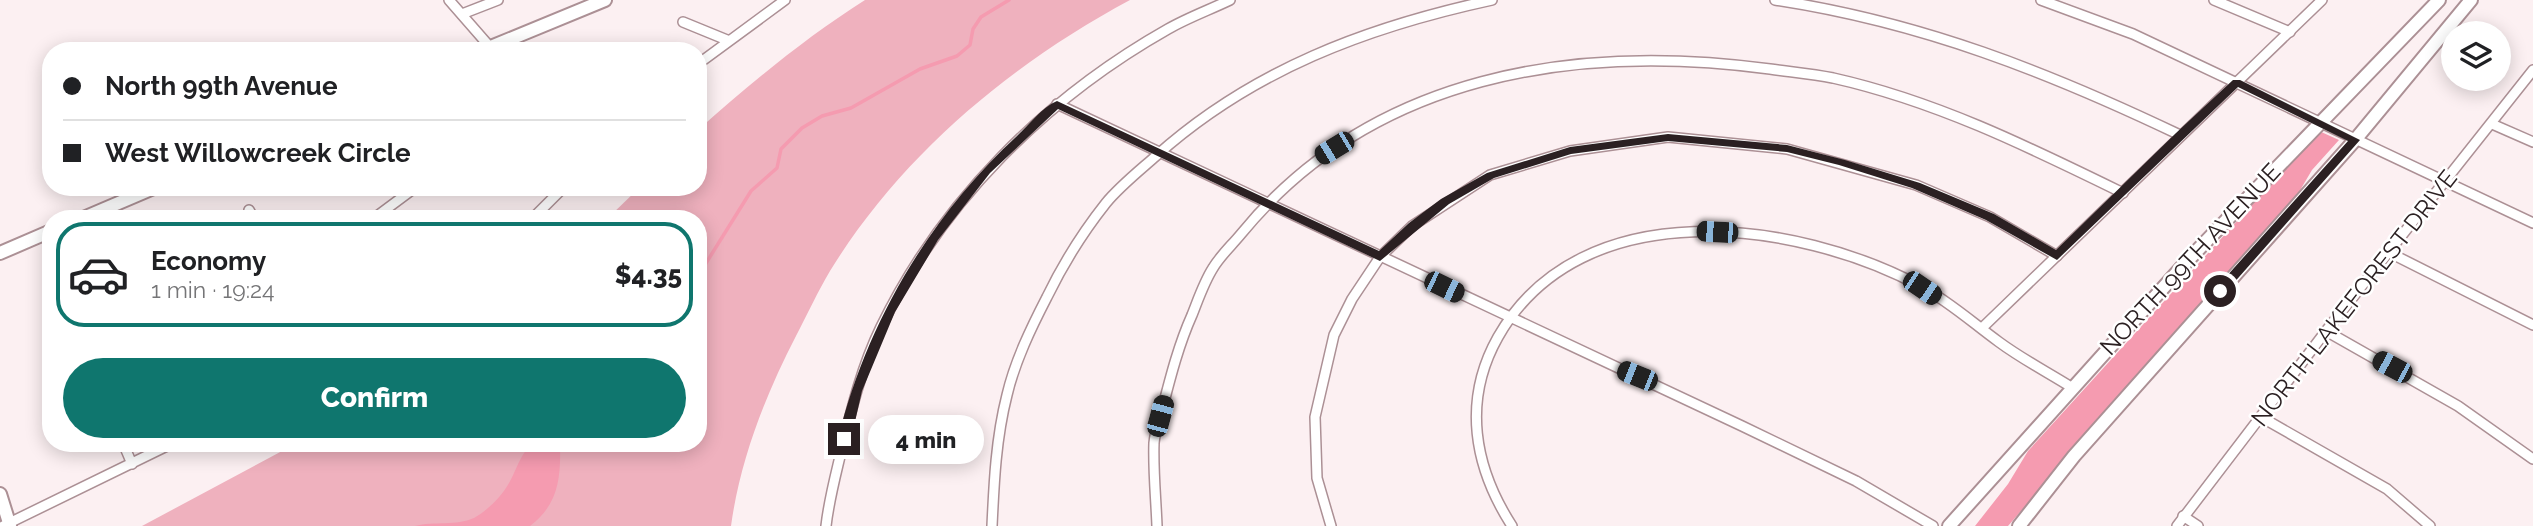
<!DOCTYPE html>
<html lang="en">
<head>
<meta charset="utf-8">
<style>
  :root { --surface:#fff; --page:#f6f6f6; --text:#202124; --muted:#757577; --line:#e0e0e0; --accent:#0f766e }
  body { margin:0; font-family:Raleway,sans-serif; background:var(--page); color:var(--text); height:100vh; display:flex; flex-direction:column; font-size:26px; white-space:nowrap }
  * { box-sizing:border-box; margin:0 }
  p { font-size:23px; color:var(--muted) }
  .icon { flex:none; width:38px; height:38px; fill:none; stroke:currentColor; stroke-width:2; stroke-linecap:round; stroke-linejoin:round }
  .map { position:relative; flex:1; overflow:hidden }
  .sheet { position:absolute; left:42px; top:210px; width:665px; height:242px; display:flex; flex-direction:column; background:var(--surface); border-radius:28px; box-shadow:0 4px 18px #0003 }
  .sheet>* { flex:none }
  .top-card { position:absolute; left:42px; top:42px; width:665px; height:154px; border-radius:28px; box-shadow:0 4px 18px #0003; display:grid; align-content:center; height:154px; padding:0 21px; background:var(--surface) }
  .controls { position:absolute; left:2441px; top:21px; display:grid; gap:14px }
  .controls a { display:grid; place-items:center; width:70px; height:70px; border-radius:50%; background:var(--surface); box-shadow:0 4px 18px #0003; font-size:35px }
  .end { position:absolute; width:32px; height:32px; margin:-16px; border:9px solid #2b2022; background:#fff; box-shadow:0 0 0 4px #fff }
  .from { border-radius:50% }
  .bubble { position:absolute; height:49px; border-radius:24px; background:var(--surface); box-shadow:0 4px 18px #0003; font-size:23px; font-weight:800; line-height:49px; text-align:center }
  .car { position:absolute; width:21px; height:42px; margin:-21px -10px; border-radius:9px; box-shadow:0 0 5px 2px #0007; background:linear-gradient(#222 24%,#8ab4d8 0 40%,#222 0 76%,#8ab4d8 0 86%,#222 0) }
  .top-card b { display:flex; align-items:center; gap:24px; height:66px; font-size:26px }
  .top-card b+b { border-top:2px solid var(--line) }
  .top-card i { width:18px; height:18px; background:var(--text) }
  ul { padding:12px 0 0; list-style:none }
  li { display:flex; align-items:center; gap:21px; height:105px; margin:0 14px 10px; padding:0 7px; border:4px solid var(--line); border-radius:28px }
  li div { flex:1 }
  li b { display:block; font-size:26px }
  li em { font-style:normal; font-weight:800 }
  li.current { border-color:var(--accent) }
  li>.icon { width:63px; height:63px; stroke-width:1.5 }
  .action { display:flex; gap:14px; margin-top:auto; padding:14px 21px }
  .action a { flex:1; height:80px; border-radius:42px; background:var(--accent); color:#fff; font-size:28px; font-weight:800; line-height:80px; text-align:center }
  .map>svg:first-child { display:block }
  .green { fill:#efb1be }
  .water { fill:#f59bb0 }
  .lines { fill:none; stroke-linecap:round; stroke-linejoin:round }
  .stream { stroke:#f59bb0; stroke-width:3.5 }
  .minor-casing { stroke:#ac9095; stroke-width:12 }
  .secondary-casing { stroke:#ac9095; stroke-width:16 }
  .minor { stroke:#fff; stroke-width:9 }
  .secondary { stroke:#fff; stroke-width:12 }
  .route { fill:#2b2022 }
  .labels { text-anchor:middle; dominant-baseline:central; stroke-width:5; stroke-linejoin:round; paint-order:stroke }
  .street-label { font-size:24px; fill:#2b2022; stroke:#fff }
</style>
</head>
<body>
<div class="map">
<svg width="2533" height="526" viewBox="0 0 2533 526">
  <rect width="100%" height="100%" fill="#fcf0f2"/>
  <!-- green -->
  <path class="green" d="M865 0H1130C1011 64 902 154 830 271 818 291 807 315 796 336 765 396 740 460 731 526H142L297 443H698V219H607L640 187H698V130C751 83 805 38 865 0Z"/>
  <!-- water -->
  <g class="water">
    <polygon points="2319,131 2339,140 2312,170 2299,192 2008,526 1975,526 2008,484 2028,451"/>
    <path d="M536 443 560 445C561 478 558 505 530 526H415C434 521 456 526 474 518 488 510 501 497 509 483 517 470 521 449 536 443Z"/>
  </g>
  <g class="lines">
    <!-- stream -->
    <polyline class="stream" points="698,276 751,191 777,168 781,149 802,128 822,116 851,108 920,69 957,56 970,45 973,29 981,17 1009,0"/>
    <defs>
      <g id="minor">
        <polyline points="449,0 490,47"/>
        <path d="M1775 0C1921 22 2048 72 2180 135"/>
        <polyline points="2041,0 2133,34 2533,223"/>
        <polyline points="2214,0 2290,32"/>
        <polyline points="462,14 498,0"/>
        <polyline points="683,22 727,40"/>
        <polyline points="698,64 785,0"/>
        <polyline points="1057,104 1742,426 1856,481 1933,526"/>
        <polyline points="2492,124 2533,142"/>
        <polyline points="249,210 254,219"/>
        <polyline points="373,219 416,187"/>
        <polyline points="532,219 564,187"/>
        <polyline points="2390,253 2533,325"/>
        <polyline points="1982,328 2322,0"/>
        <polyline points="2326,331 2458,406 2533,459"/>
        <polyline points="2261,417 2387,489 2430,526"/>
        <polyline points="123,443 132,464"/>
        <polyline points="2183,516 2198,526"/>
        <polyline points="3,526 173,443"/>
        <path d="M826 526C829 499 836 474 842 448 852 407 862 366 881 327 942 201 1046 98 1168 29 1187 18 1209 10 1230 0"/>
        <path d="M992 526C994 482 996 438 1007 395 1015 361 1031 328 1047 297 1063 264 1083 232 1106 203 1120 186 1139 171 1156 156 1252 70 1367 27 1492 0"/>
        <path d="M1157 526C1156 499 1153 470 1154 443 1155 431 1160 418 1163 406 1171 375 1179 344 1192 315 1198 300 1204 282 1213 268 1220 256 1232 245 1241 234 1372 74 1575 43 1770 69 1791 72 1812 74 1833 78 1936 101 2029 147 2123 193"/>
        <polyline points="1331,526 1317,478 1315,417 1334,335 1352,299 1380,257 1412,226 1490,175 1570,151 1668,137 1787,149 1916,185 1990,217 2057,256"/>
        <path d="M1512 526C1474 467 1462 401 1498 337 1581 191 1796 219 1922 287 1950 302 1974 324 1999 342 2022 359 2047 372 2071 387"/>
        <polyline points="2177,526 2326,331 2533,70"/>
      </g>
      <g id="secondary">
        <polyline points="481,51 605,0"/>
        <polyline points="81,219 156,187"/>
        <polyline points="0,253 51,231"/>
        <polyline points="0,494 10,526"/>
        <polyline points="1949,526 2190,258 2439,0"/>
        <polyline points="2019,526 2074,456 2355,140 2471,0"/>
      </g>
    </defs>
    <!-- minor casing -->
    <use href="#minor" class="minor-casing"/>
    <!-- secondary casing -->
    <use href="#secondary" class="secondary-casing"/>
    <!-- minor -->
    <use href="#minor" class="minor"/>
    <!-- secondary -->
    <use href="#secondary" class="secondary"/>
  </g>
  <!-- route -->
  <path class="route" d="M2233 80H2240L2360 140 2224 294 2220 295 2215 291 2216 288 2348 141 2238 87 2057 260 1986 220 1912 188 1839 165 1787 152 1668 141 1571 154 1494 178 1449 204 1380 261 1058 109 990 173 938 240 895 312 862 391 851 439 844 445 838 439C866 324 929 217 1017 136 1029 125 1042 107 1057 101L1379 251 1409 223 1441 199 1487 173 1570 147 1668 134 1787 145 1845 160 1920 183 1994 214 2056 250 2176 133Z"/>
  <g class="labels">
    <!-- street labels -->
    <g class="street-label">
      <text transform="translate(2190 259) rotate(-47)">NORTH 99TH AVENUE</text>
      <text transform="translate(2354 298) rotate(-52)">NORTH LAKEFOREST DRIVE</text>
    </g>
  </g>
</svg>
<div class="controls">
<a><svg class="icon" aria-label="layers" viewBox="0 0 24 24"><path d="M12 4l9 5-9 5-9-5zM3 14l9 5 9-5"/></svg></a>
</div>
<i class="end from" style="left:2220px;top:291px"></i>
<i class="end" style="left:844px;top:439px"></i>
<div class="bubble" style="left:868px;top:415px;width:116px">4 min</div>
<i class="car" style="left:1334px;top:148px;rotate:239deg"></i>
<i class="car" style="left:1717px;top:232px;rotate:273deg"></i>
<i class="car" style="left:1444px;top:287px;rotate:116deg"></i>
<i class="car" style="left:1922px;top:288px;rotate:124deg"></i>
<i class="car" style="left:2392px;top:367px;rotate:298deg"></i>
<i class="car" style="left:1637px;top:376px;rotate:292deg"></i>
<i class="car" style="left:1160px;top:416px;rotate:15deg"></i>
<div class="top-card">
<b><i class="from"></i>North 99th Avenue</b>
<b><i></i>West Willowcreek Circle</b>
</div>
<section class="sheet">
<ul>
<li class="current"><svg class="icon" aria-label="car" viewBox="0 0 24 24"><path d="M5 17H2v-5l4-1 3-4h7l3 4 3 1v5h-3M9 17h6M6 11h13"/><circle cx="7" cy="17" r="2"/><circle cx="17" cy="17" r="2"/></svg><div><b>Economy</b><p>1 min · 19:24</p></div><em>$4.35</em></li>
</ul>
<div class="action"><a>Confirm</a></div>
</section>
</div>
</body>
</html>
